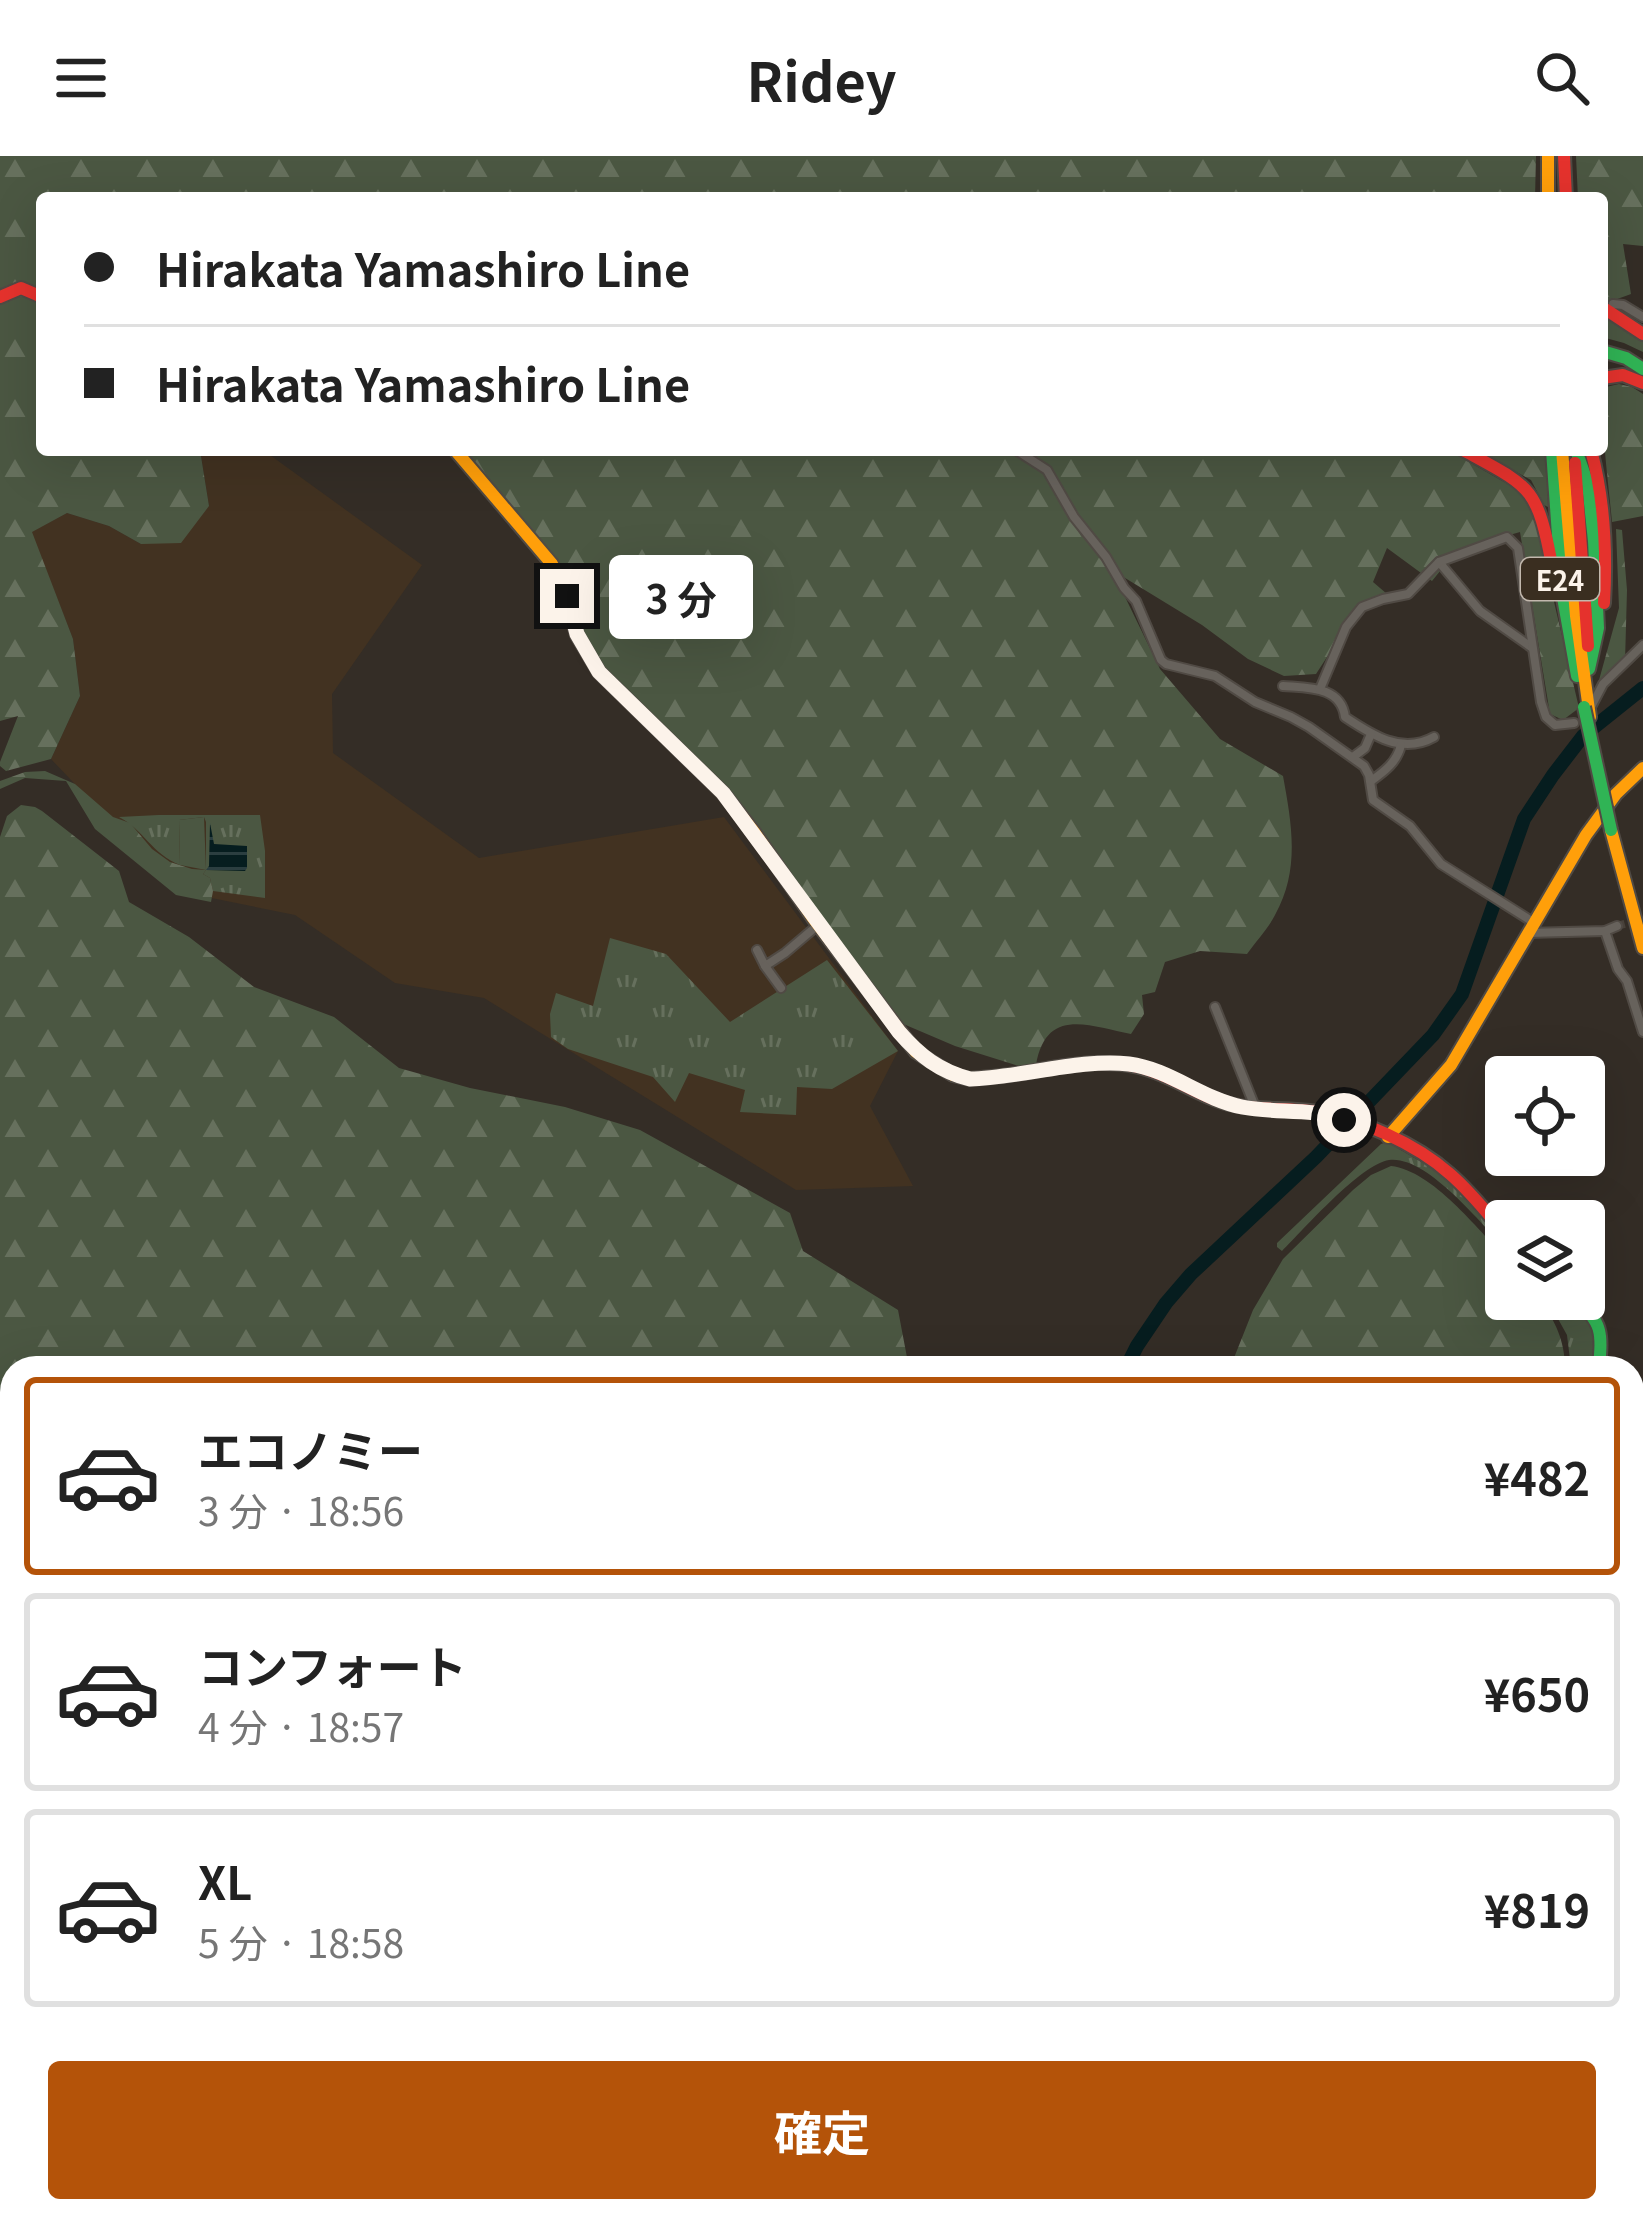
<!DOCTYPE html>
<html lang="ja">
<head>
<meta charset="utf-8">
<style>
  :root { --surface:#fff; --page:#f2f2f2; --text:#222; --muted:#767676; --line:#e0e0e0; --accent:#b45309 }
  body { margin:0; font-family:Georgia,"Noto Sans JP",serif; background:var(--page); color:var(--text); height:100vh; display:flex; flex-direction:column; font-size:45px; white-space:nowrap }
  * { box-sizing:border-box; margin:0 }
  p { font-size:39px; color:var(--muted) }
  .icon { flex:none; width:66px; height:66px; fill:none; stroke:currentColor; stroke-width:2; stroke-linecap:round; stroke-linejoin:round }
  .map { position:relative; flex:1; overflow:hidden }
  .sheet { position:absolute; left:0px; top:1200px; width:1644px; height:867px; display:flex; flex-direction:column; background:var(--surface); border-radius:36px 36px 0 0; box-shadow:0 12px 48px #0002 }
  .sheet>* { flex:none }
  .banner { position:absolute; left:36px; top:36px; width:1572px; height:264px; border-radius:12px; box-shadow:0 12px 48px #0002; display:grid; align-content:center; height:264px; padding:0 48px; background:var(--surface) }
  .fabs { position:absolute; left:1485px; top:900px; display:grid; gap:24px }
  .fabs a { display:grid; place-items:center; width:120px; height:120px; border-radius:12px; background:var(--surface); box-shadow:0 12px 48px #0002; font-size:60px }
  .end { position:absolute; width:54px; height:54px; margin:-27px; border:15px solid #fcf3ea; background:#111; box-shadow:0 0 0 6px #111 }
  .from { border-radius:50% }
  .bubble { position:absolute; height:84px; border-radius:12px; background:var(--surface); box-shadow:0 12px 48px #0002; font-size:39px; font-weight:700; line-height:84px; text-align:center }
  .banner b { display:flex; align-items:center; gap:42px; height:114px; font-size:45px }
  .banner b+b { border-top:3px solid var(--line) }
  .banner i { width:30px; height:30px; background:var(--text) }
  ul { padding:21px 0 0; list-style:none }
  li { display:flex; align-items:center; gap:36px; height:198px; margin:0 24px 18px; padding:0 24px; border:6px solid var(--line); border-radius:12px }
  li div { flex:1 }
  li b { display:block; font-size:45px }
  li em { font-style:normal; font-weight:700 }
  li.active { border-color:var(--accent) }
  li>.icon { width:108px; height:108px; stroke-width:1.5 }
  .primary-button { display:flex; gap:24px; margin-top:auto; padding:24px 48px }
  .primary-button a { flex:1; height:138px; border-radius:12px; background:var(--accent); color:#fff; font-size:48px; font-weight:700; line-height:138px; text-align:center }
  header { display:flex; justify-content:space-between; align-items:center; height:156px; padding:0 48px; background:var(--surface); font-size:54px; font-weight:700 }
  .map>svg:first-child { display:block }
  .built { fill:#423221 }
  .grass { fill:url(#grass-tufts) }
  .forest { fill:url(#forest-firs) }
  .pitch { fill:#4b5742 }
  .water { fill:url(#water-rules) }
  .lines { fill:none; stroke-linecap:round; stroke-linejoin:round }
  .stream { stroke:#061d1f; stroke-width:3 }
  .river { stroke:#061d1f; stroke-width:14 }
  .street-tunnel { stroke:#48413a; stroke-width:8; stroke-dasharray:8 4; stroke-linecap:butt }
  .street-casing { stroke:#504a44; stroke-width:12 }
  .fast-casing { stroke:#504a44; stroke-width:16 }
  .slow-casing { stroke:#504a44; stroke-width:16 }
  .jam-casing { stroke:#504a44; stroke-width:16 }
  .street { stroke:#67625c; stroke-width:8 }
  .fast { stroke:#30b455; stroke-width:12 }
  .slow { stroke:#ff9f0a; stroke-width:12 }
  .jam { stroke:#e5322d; stroke-width:12 }
  .fast-bridge-casing { stroke:#504a44; stroke-width:16; stroke-linecap:butt }
  .fast-bridge { stroke:#30b455; stroke-width:12 }
  .route { stroke:#fcf3ea; stroke-width:15 }
  .labels { text-anchor:middle; dominant-baseline:central; stroke-width:12; stroke-linejoin:round; paint-order:stroke }
  .shield { fill:#3a2e20; stroke:#c2b8ad; stroke-width:3 }
  .shield-label { font-size:27px; font-weight:bold; fill:#fcf3ea }
</style>
</head>
<body>
<header><svg class="icon" aria-label="menu" viewBox="0 0 24 24"><path d="M4 6h16M4 12h16M4 18h16"/></svg>Ridey<svg class="icon" aria-label="search" viewBox="0 0 24 24"><circle cx="10" cy="10" r="6"/><path d="M15 15l6 6"/></svg></header>
<div class="map">
<svg width="1643" height="2065" viewBox="0 0 1643 2065">
  <defs>
    <pattern id="grass-tufts" width="24" height="20" patternUnits="userSpaceOnUse" patternTransform="scale(3)"><rect width="24" height="20" fill="#4b5742"/><path d="M3 7l-1-3M5 7V3M7 7l1-3M15 17l-1-3M17 17v-4M19 17l1-3" fill="none" stroke="#66705d"/></pattern>
    <pattern id="forest-firs" width="22" height="20" patternUnits="userSpaceOnUse" patternTransform="scale(3)"><rect width="22" height="20" fill="#4b5742"/><path d="M5 1l3.5 6h-7zM16 11l3.5 6h-7z" fill="#66705d"/></pattern>
    <pattern id="water-rules" width="6" height="5" patternUnits="userSpaceOnUse" patternTransform="scale(3)"><rect width="6" height="5" fill="#061d1f"/><path d="M0 2.5h6" fill="none" stroke="#2b3e40"/></pattern>
  </defs>
  <rect width="100%" height="100%" fill="#342d26"/>
  <!-- built -->
  <polygon class="built" points="200,294 263,294 422,409 332,538 333,597 479,702 724,661 898,895 870,950 913,1030 796,1034 484,842 395,827 295,759 177,735 51,603 80,540 73,483 31,376 67,357 109,370 141,388 209,350"/>
  <!-- grass -->
  <g class="grass">
    <path d="M159 659H260L265 695V742L213 735 210 722 203 718 206 714V666L204 661 179 664 180 709C152 698 143 673 119 661Z"/>
    <polygon points="610,782 666,798 730,866 827,804 898,895 832,933 797,931 796,959 740,956 745,934 689,917 675,946 653,921 568,893 551,881 550,858 556,837 593,850"/>
    <path d="M1387 986 1444 1019 1506 1086V1093C1481 1068 1427 999 1389 1004 1361 1008 1304 1073 1282 1095L1277 1091V1087L1381 988Z"/>
    <path d="M1547 1143C1598 1143 1597 1171 1594 1212H1571L1567 1179Z"/>
    <polygon points="12,1557 12,1632 0,1636 0,1559"/>
  </g>
  <!-- forest -->
  <g class="forest">
    <polygon points="0,0 1536,0 1535,42 42,42 42,136 18,127 0,135"/>
    <polygon points="1576,0 1643,0 1643,90 1623,88 1631,138 1609,146 1602,137 1602,42 1578,42"/>
    <polygon points="17,137 42,146 42,294 200,294 209,350 181,387 141,388 109,370 67,357 32,376 73,483 80,540 51,603 6,615 0,610 0,606 18,560 0,565 0,146"/>
    <polygon points="1602,157 1643,186 1643,196 1624,187 1602,181"/>
    <path d="M1619 228 1632 231 1643 238V360L1612 366C1608 323 1602 280 1602 237L1606 231Z"/>
    <path d="M461 294H1448L1520 335 1534 361 1579 552 1563 564 1550 558 1520 376 1457 394 1432 425 1387 392 1373 426 1387 438 1360 450 1316 518 1284 520 1248 503 1202 469 1112 414 1160 513 1220 583 1283 620C1292 669 1300 714 1275 759 1268 773 1256 785 1247 798L1200 795 1165 806 1155 836 1142 839 1144 858 1131 878C1090 870 1046 850 1036 909L1019 910 955 890 894 864 831 797 769 697 681 590 602 513 583 480 572 438 551 397Z"/>
    <polygon points="1505,294 1547,294 1548,351 1544,349 1531,324 1483,298"/>
    <polygon points="1616,373 1622,374 1627,434 1625,505 1596,535 1619,452"/>
    <polygon points="45,615 75,628 113,661 130,667 152,693 170,706 192,713 206,714 203,718 210,722 213,735 211,746 176,739 95,673 66,625 25,622 0,633 0,625 25,616"/>
    <polygon points="21,649 35,651 42,655 119,715 129,746 189,781 254,831 334,861 399,912 470,932 565,951 640,974 790,1057 803,1095 898,1154 909,1212 12,1212 12,1549 0,1552 0,681 7,660"/>
    <path d="M1391 1010C1433 1015 1477 1073 1506 1102V1143H1539C1555 1164 1565 1185 1565 1212H1230L1253 1154 1283 1103 1353 1034 1371 1019Z"/>
    <polygon points="1632,1468 1643,1471 1643,1628 1632,1649"/>
    <polygon points="12,1639 12,2055 401,2055 423,2065 0,2065 0,1644"/>
    <polygon points="1643,1643 1643,2013 1632,2026 1632,1661"/>
    <polygon points="651,2055 713,2055 708,2065 613,2065"/>
    <polygon points="1094,2055 1475,2055 1477,2065 1100,2065"/>
    <polygon points="1481,2055 1620,2055 1627,2065 1484,2065"/>
  </g>
  <!-- pitch -->
  <polygon class="pitch" points="204,661 206,714 180,709 179,664"/>
  <!-- water -->
  <g class="water">
    <polygon points="210,667 214,688 247,690 247,712 245,715 206,714 209,710"/>
    <polygon points="1643,2013 1643,2065 1627,2065 1620,2055 1632,2055 1632,2026"/>
  </g>
  <g class="lines">
    <!-- stream -->
    <g class="stream">
      <polyline points="0,1611 12,1604"/>
      <polyline points="1090,2055 1095,2065"/>
    </g>
    <!-- river -->
    <polyline class="river" points="1126,1212 1137,1190 1166,1147 1191,1118 1316,1001 1433,879 1462,838 1524,663 1553,619 1583,580 1643,532"/>
    <!-- street-tunnel -->
    <polyline class="street-tunnel" points="1617,770 1643,763"/>
    <defs>
      <g id="street">
        <polyline points="1613,148 1623,149 1643,161"/>
        <polyline points="1016,294 1047,314 1074,361 1106,401 1124,432 1136,445 1161,504 1166,508 1215,520 1255,546 1291,561 1309,571 1364,610 1369,619 1373,644 1410,670 1441,708 1533,766"/>
        <polyline points="1439,406 1480,455 1531,491"/>
        <path d="M1283 530C1308 532 1341 530 1345 561 1372 579 1402 599 1434 581"/>
        <polyline points="1320,533 1346,471 1362,451 1383,443 1408,438 1439,406 1507,381 1518,392 1541,546 1546,561 1555,569 1574,567"/>
        <polyline points="1592,549 1603,528 1643,489"/>
        <polyline points="1353,601 1365,592 1371,578"/>
        <path d="M1371 625C1385 615 1397 606 1401 589"/>
        <polyline points="1605,775 1618,813 1627,825 1643,876"/>
        <polyline points="1527,777 1605,775 1617,770"/>
        <polyline points="757,794 765,810 785,797 818,769"/>
        <polyline points="765,810 781,832"/>
        <polyline points="1215,851 1255,951"/>
      </g>
      <g id="fast">
        <polyline points="1602,195 1626,202 1643,213"/>
        <polyline points="1552,294 1562,436 1577,520"/>
        <polyline points="1576,294 1588,328 1594,385 1598,472 1589,513"/>
        <path d="M1575 1143C1603 1166 1602 1177 1599 1212"/>
        <polyline points="1632,1413 1643,1429"/>
      </g>
      <g id="slow">
        <polyline points="1548,0 1548,42"/>
        <polyline points="455,294 552,408 567,440 577,479 599,516 723,637 754,676 813,762 916,896 953,919 970,923 1002,920"/>
        <polyline points="1562,294 1576,460 1590,561"/>
        <polyline points="1611,674 1643,792"/>
        <polyline points="1388,981 1451,909 1586,679 1616,638 1643,612"/>
      </g>
      <g id="jam">
        <polyline points="1564,0 1566,42"/>
        <polyline points="0,141 21,132 42,141"/>
        <polyline points="1602,151 1643,178"/>
        <polyline points="1602,222 1623,219 1643,227"/>
        <path d="M1463 294C1531 331 1537 330 1552 409"/>
        <path d="M1591 294C1605 345 1607 395 1604 447"/>
        <polyline points="1575,307 1588,490"/>
        <path d="M1002 920C1050 914 1101 898 1149 914 1178 923 1203 943 1234 949 1261 955 1289 951 1317 956 1362 964 1415 987 1450 1018 1471 1036 1488 1058 1506 1079"/>
      </g>
    </defs>
    <!-- street casing -->
    <use href="#street" class="street-casing"/>
    <!-- fast casing -->
    <use href="#fast" class="fast-casing"/>
    <!-- slow casing -->
    <use href="#slow" class="slow-casing"/>
    <!-- jam casing -->
    <use href="#jam" class="jam-casing"/>
    <!-- street -->
    <use href="#street" class="street"/>
    <!-- fast -->
    <use href="#fast" class="fast"/>
    <!-- slow -->
    <use href="#slow" class="slow"/>
    <!-- jam -->
    <use href="#jam" class="jam"/>
    <defs>
      <polyline id="fast-bridge" points="1584,551 1611,674"/>
    </defs>
    <!-- fast-bridge casing -->
    <use href="#fast-bridge" class="fast-bridge-casing"/>
    <!-- fast-bridge -->
    <use href="#fast-bridge" class="fast-bridge"/>
  </g>
  <g class="lines">
    <!-- route -->
    <path class="route" d="M567 440 577 478 599 516 723 637 899 876C920 900 939 915 970 923 1019 922 1082 902 1129 908 1169 913 1202 943 1242 951 1277 958 1310 951 1344 964"/>
  </g>
  <g class="labels">
    <!-- shield labels -->
    <rect class="shield" x="1521" y="402" width="78" height="42" rx="9"/>
    <g class="shield-label">
      <text x="1560" y="423">E24</text>
    </g>
  </g>
</svg>
<div class="fabs">
<a><svg class="icon" aria-label="locate" viewBox="0 0 24 24"><circle cx="12" cy="12" r="6"/><path d="M12 2v4M12 18v4M2 12h4M18 12h4"/></svg></a>
<a><svg class="icon" aria-label="layers" viewBox="0 0 24 24"><path d="M12 4l9 5-9 5-9-5zM3 14l9 5 9-5"/></svg></a>
</div>
<i class="end from" style="left:1344px;top:964px"></i>
<i class="end" style="left:567px;top:440px"></i>
<div class="bubble" style="left:609px;top:399px;width:144px">3 分</div>
<div class="banner">
<b><i class="from"></i>Hirakata Yamashiro Line</b>
<b><i></i>Hirakata Yamashiro Line</b>
</div>
<section class="sheet">
<ul>
<li class="active"><svg class="icon" aria-label="car" viewBox="0 0 24 24"><path d="M5 17H2v-5l4-1 3-4h7l3 4 3 1v5h-3M9 17h6M6 11h13"/><circle cx="7" cy="17" r="2"/><circle cx="17" cy="17" r="2"/></svg><div><b>エコノミー</b><p>3 分 · 18:56</p></div><em>¥482</em></li>
<li><svg class="icon" aria-label="car" viewBox="0 0 24 24"><path d="M5 17H2v-5l4-1 3-4h7l3 4 3 1v5h-3M9 17h6M6 11h13"/><circle cx="7" cy="17" r="2"/><circle cx="17" cy="17" r="2"/></svg><div><b>コンフォート</b><p>4 分 · 18:57</p></div><em>¥650</em></li>
<li><svg class="icon" aria-label="car" viewBox="0 0 24 24"><path d="M5 17H2v-5l4-1 3-4h7l3 4 3 1v5h-3M9 17h6M6 11h13"/><circle cx="7" cy="17" r="2"/><circle cx="17" cy="17" r="2"/></svg><div><b>XL</b><p>5 分 · 18:58</p></div><em>¥819</em></li>
</ul>
<div class="primary-button"><a>確定</a></div>
</section>
</div>
</body>
</html>
